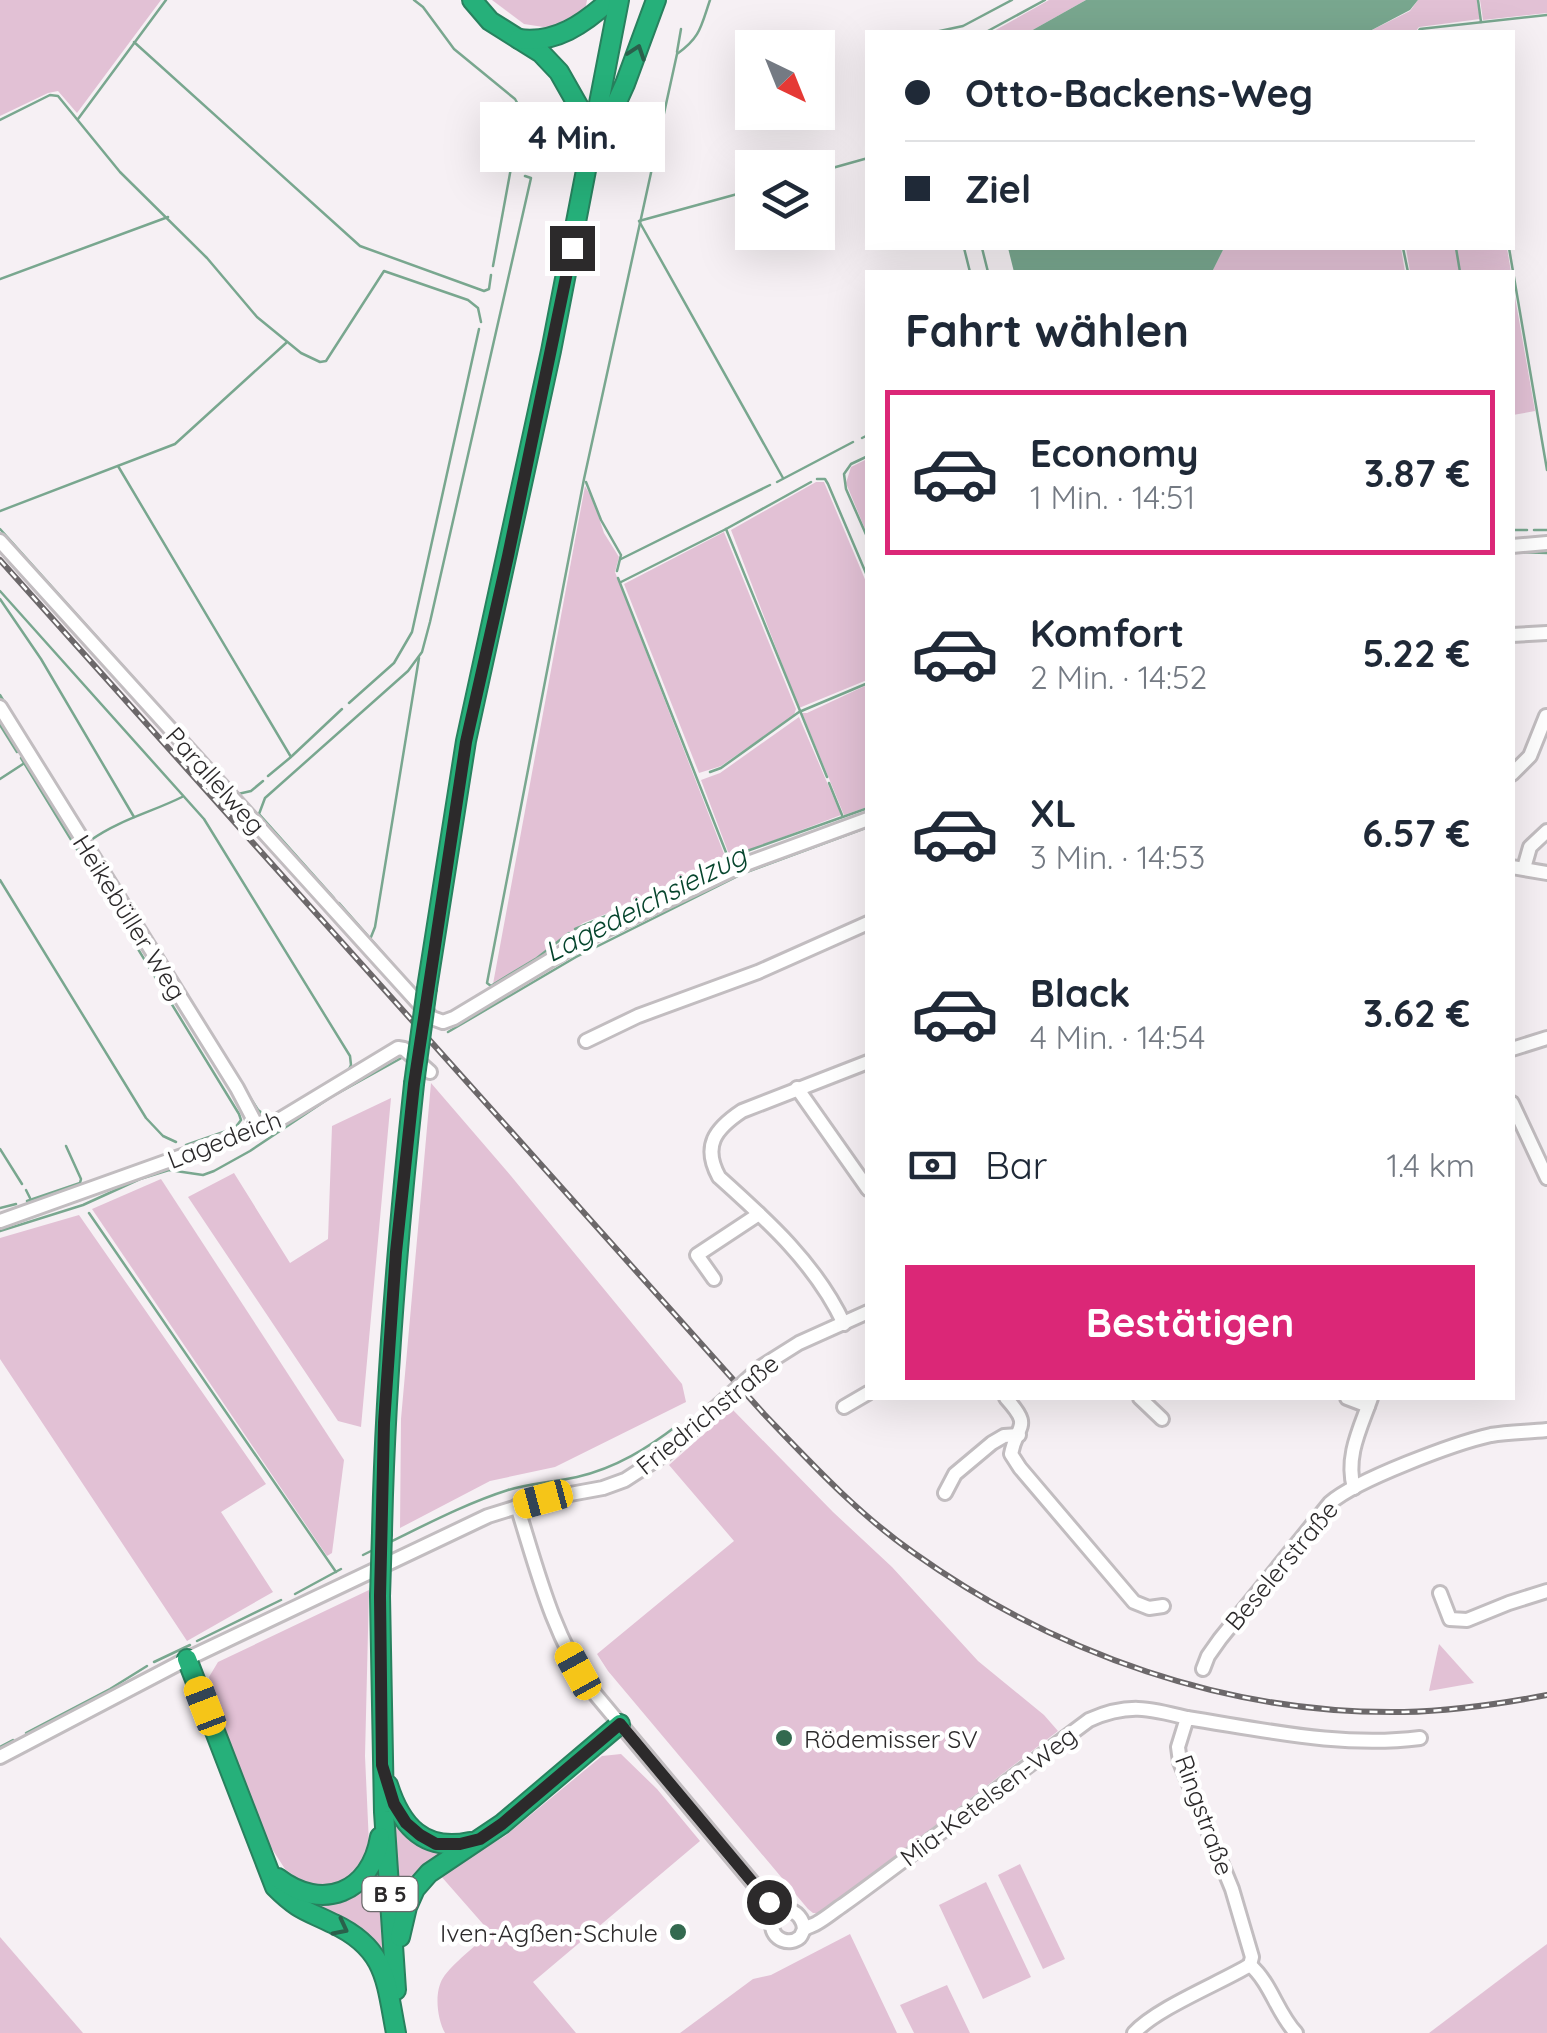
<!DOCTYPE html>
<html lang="de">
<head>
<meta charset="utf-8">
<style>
  :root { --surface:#fff; --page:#f2f2f3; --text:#1f2937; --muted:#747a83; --line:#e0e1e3; --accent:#db2777 }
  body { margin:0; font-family:Quicksand,sans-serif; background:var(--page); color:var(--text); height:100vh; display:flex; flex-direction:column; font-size:38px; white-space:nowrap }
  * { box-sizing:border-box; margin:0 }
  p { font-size:32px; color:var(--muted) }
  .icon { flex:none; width:55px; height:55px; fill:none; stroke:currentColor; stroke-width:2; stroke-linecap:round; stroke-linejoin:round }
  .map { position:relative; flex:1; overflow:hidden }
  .drawer { position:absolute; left:865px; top:270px; width:650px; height:1130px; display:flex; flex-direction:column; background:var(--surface); border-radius:0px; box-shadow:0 10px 40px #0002 }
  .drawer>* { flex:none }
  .banner { position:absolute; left:865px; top:30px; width:650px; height:220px; border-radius:0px; box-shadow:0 10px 40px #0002; display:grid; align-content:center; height:220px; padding:0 40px; background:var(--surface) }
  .needle { width:65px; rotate:137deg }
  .buttons { position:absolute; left:735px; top:30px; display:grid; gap:20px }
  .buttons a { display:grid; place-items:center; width:100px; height:100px; border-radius:0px; background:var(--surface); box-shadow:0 10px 40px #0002; font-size:50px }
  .end { position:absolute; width:45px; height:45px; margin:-22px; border:12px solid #2c2a2b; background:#fff; box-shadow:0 0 0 5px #fff }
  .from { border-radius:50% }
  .bubble { position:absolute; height:70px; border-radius:0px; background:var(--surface); box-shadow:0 10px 40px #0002; font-size:32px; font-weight:700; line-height:70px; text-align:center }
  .car { position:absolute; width:30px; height:60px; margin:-30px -15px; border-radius:12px; box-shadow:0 0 8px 2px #0007; background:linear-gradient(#f5c518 24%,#345 0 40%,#f5c518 0 76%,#345 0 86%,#f5c518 0) }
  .banner b { display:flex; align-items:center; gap:35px; height:95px; font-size:38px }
  .banner b+b { border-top:2px solid var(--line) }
  .banner i { width:25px; height:25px; background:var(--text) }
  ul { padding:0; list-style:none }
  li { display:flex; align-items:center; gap:30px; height:165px; margin:0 20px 15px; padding:0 20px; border:5px solid transparent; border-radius:0px }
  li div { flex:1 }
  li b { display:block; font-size:38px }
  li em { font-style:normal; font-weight:700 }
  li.current { border-color:var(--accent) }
  li>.icon { width:90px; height:90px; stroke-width:1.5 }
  h2 { padding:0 40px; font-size:45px; line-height:120px }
  .pay { display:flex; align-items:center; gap:25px; height:110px; padding:0 40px; font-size:38px }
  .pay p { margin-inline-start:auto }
  .button { display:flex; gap:20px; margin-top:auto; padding:20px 40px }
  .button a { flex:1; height:115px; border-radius:0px; background:var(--accent); color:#fff; font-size:40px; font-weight:700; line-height:115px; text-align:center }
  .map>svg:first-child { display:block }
  .green { fill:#e2c1d5 }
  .water { fill:#79a78f }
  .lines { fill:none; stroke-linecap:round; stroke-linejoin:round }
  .stream { stroke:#79a78f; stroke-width:2.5 }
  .minor-casing { stroke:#c2bdc0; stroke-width:18 }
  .highway-casing { stroke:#28815e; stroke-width:22 }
  .minor { stroke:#fff; stroke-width:12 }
  .highway { stroke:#26b07a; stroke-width:18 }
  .rail-casing { stroke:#6c686a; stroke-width:6 }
  .rail { stroke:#fff; stroke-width:2.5; stroke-dasharray:8; stroke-linecap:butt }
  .minor-bridge-casing { stroke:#c2bdc0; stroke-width:18; stroke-linecap:butt }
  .highway-bridge-casing { stroke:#28815e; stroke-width:22; stroke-linecap:butt }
  .minor-bridge { stroke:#fff; stroke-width:12 }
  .highway-bridge { stroke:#26b07a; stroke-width:18 }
  .oneway { stroke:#2a604b }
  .route { stroke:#2c2a2b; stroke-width:12 }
  .poi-dot { fill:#33694f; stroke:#fff; stroke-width:4 }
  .labels { text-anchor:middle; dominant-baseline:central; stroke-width:9; stroke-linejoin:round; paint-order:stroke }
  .shield { fill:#fff; stroke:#6b6a6b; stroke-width:2.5 }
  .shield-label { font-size:22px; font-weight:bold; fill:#2c2a2b }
  .street-label { font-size:25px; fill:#2c2a2b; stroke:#fff }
  .poi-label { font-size:25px; fill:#2c2a2b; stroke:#fff; text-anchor:start }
  .water-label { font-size:28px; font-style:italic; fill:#06452d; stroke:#fff }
</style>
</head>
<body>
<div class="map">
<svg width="1547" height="2033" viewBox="0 0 1547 2033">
  <rect width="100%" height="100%" fill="#f6f0f4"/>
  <!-- green -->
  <g class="green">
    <polygon points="0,0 161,0 77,113 58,91 48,93 0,116"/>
    <polygon points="492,0 587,0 585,11 556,29 524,24"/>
    <polygon points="1049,0 1086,0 1029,32 992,32"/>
    <polygon points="1418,0 1477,0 1480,19 1419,27 1415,32 1368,32 1410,11"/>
    <polygon points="1480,0 1547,0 1547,13 1483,20"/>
    <polygon points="1224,248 1401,248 1405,272 1212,272"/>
    <polygon points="1406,248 1507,248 1511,272 1410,272"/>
    <polygon points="1512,280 1535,411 1513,415 1512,415"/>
    <polygon points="867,459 867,534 846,483 851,467"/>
    <polygon points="816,482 824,482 867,584 867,680 799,708 731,530"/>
    <polygon points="585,486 593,500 604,533 619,557 615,572 726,859 656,894 583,923 537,957 493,984"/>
    <polygon points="724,532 796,709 794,715 721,766 699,773 624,584"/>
    <polygon points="867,685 867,807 844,815 802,713 807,713"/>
    <polygon points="799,717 841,815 730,857 701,780 720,773"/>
    <polygon points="431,1083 511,1176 682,1384 686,1402 555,1467 490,1481 400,1528 401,1419"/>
    <polygon points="391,1098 361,1427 338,1421 188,1197 234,1173 290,1263 328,1239 332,1126"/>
    <polygon points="161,1179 344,1460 332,1553 327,1556 92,1209"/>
    <polygon points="79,1215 266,1484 221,1512 273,1592 187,1641 0,1359 0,1238"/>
    <polygon points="732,1409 833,1512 892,1567 978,1661 1044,1715 1058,1731 837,1901 818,1913 813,1913 808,1909 608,1671 597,1654 734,1541 669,1465"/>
    <polygon points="369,1590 365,1756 369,1844 363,1862 353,1875 338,1886 310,1888 285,1869 267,1841 212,1693 209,1677 218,1662"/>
    <polygon points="1439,1644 1474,1683 1429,1691"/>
    <path d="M621 1754 657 1789 700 1841 533 1982 576 2033H445C437 2019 434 1992 443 1978 452 1964 478 1944 490 1932L440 1875 505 1836 602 1756Z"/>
    <polygon points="391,1811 453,1852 397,1913"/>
    <polygon points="380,1855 387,1963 290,1892 322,1901"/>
    <polygon points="1020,1864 1065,1959 1043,1969 998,1875"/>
    <polygon points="986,1882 1031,1977 983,1999 939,1905"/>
    <polygon points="850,1934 897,2033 680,2033 753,1979 771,1975"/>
    <polygon points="0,1937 83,2033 0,2033"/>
    <polygon points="1547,1944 1547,2033 1429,2033"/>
    <polygon points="947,1985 970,2033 914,2033 900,2005"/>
  </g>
  <!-- water -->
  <g class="water">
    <polygon points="1086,0 1418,0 1410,10 1368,32 1029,32"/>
    <polygon points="1008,248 1224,248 1212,272 1014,272"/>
  </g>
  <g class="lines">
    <!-- stream -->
    <g class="stream">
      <polyline points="414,0 423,7 454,49 515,99 519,106 520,119 493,266"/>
      <polyline points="1478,0 1481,22"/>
      <polyline points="935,32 963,26 1012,0"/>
      <polyline points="986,32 1045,0"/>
      <polyline points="1418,32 1420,29 1547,15"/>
      <polyline points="134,42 360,246 484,291 489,289 491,275"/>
      <polyline points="677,52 681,29"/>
      <polyline points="78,119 166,0"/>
      <polyline points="0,120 50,95 58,96 120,172 207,258 257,317 301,353 320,362 326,361 384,271 468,300 478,308 481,322"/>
      <polyline points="818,172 868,158"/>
      <polyline points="752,190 639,221 783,478"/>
      <polyline points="964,248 970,272"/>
      <polyline points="982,248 988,272"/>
      <polyline points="1403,248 1408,272"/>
      <polyline points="1456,248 1460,272"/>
      <polyline points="1509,248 1547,470"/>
      <polyline points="0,279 168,217"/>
      <polyline points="862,438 868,435"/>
      <polyline points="868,456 851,464 844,474 846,489 868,539"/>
      <polyline points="118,466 291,757 268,776"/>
      <polyline points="817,479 825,479 828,484 868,578"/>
      <polyline points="586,482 601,520 621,555 617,571"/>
      <polyline points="777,482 853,442"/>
      <polyline points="0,511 175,444 286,343"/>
      <polyline points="0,529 238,794 251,791 263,781"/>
      <polyline points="726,529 827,777"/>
      <polyline points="1512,530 1527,530"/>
      <polyline points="1534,530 1547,530"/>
      <polyline points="1512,552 1547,553"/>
      <polyline points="621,559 770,485"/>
      <polyline points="618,578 729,860"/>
      <polyline points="621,582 726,529 811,482"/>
      <polyline points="0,591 204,819 350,1056 351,1065 349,1069"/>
      <polyline points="0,599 41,659 134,817"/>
      <polyline points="0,695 19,726"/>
      <polyline points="349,703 394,663 412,632 479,329"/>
      <polyline points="0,725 17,752"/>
      <polyline points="292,756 342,709"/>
      <polyline points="21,758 239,1114 241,1120 235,1128 186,1145"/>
      <polyline points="710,772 721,768 799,712 868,683"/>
      <polyline points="0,779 23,764"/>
      <polyline points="829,783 842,815"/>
      <path d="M57 787 258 1110C264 1116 269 1117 277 1114"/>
      <path d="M91 840C119 820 152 812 182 797"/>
      <polyline points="747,851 868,808"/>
      <polyline points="0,880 146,1118 163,1136 176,1142"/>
      <polyline points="334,898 259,814 265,798 408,671 422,652 430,622 531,178 525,176"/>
      <polyline points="339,903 391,962"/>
      <polyline points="575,929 649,898 738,854"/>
      <path d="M569 933 537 958 494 984 491 986 487 983 584 479 677 54C701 37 701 26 710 0"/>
      <polyline points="371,937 375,927 419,658"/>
      <polyline points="448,1032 576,957 744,873 868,827"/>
      <polyline points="310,1094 342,1074"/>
      <polyline points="0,1149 22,1184"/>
      <polyline points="26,1190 30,1198"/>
      <polyline points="27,1201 80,1183 81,1179 66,1146"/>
      <polyline points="0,1208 16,1204"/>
      <polyline points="89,1213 336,1572"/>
      <polyline points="0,1231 83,1205 140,1179 169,1170 203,1175 214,1171 250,1151 331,1097 405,1056"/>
      <path d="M388 1543C427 1524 467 1503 508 1490 531 1483 554 1482 577 1477 616 1468 648 1448 679 1424"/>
      <polyline points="363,1555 371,1551"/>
      <polyline points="295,1594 341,1569"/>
      <polyline points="197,1641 281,1600"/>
      <polyline points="154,1662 190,1645"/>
      <polyline points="26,1733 110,1689 147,1666"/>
      <polyline points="0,1747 13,1740"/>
    </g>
    <defs>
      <g id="minor">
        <polyline points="0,541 432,1018 443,1022 454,1018 582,941 740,866 868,819"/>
        <polyline points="1512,546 1547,543"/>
        <polyline points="1512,635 1547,633"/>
        <polyline points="0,707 237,1088 258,1128"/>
        <polyline points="1512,774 1530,756 1546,716"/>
        <polyline points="1512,867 1547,873"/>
        <polyline points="1524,868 1530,847 1547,831"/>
        <polyline points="586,1041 638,1016 758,972 868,923"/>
        <polyline points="1512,1049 1547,1038"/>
        <polyline points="797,1088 868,1189"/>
        <polyline points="1512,1103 1547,1178"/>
        <polyline points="0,1221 274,1123 398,1048 404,1049 430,1072"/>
        <polyline points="714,1279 697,1255 759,1214"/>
        <path d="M844 1324C816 1264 768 1221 719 1177 702 1146 715 1129 742 1111L868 1062"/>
        <polyline points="761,1367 799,1343 868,1312"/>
        <path d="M1006 1398C1033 1428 1017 1423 1011 1454L1020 1468 1134 1602 1149 1608 1163 1606"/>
        <polyline points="1140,1398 1162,1419"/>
        <polyline points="1347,1398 1368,1406"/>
        <polyline points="844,1407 868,1393"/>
        <path d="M1354 1488C1345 1456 1361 1427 1371 1398"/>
        <polyline points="945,1493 955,1474 992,1443 1004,1436 1019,1435"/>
        <path d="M517 1506C537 1569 552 1633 590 1688L778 1913"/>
        <polyline points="1440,1593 1450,1619 1467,1620 1509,1603 1547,1591"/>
        <path d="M1203 1669 1208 1656 1220 1639 1330 1503C1356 1480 1455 1443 1491 1435 1509 1432 1529 1432 1547 1430"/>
        <polyline points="0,1757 187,1659 488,1516 543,1499 603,1488 625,1480 665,1454 718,1406"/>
        <path d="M804 1930C803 1906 773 1903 772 1925 772 1940 790 1946 800 1937 802 1935 802 1932 804 1930 807 1926 813 1926 817 1923 826 1918 834 1911 843 1905 926 1845 1007 1781 1089 1720 1127 1703 1149 1708 1187 1718"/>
        <path d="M1250 1965 1252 1957 1232 1889 1180 1762 1178 1747 1187 1718C1265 1730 1342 1748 1420 1738"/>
        <path d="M1250 1965C1271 1983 1277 2013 1296 2033"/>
        <path d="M1134 2033C1157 2008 1218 1984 1250 1965"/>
      </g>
      <g id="highway">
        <polyline points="472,0 490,21 541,53 559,72 580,109 583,151"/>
        <path d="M519 39C555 44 584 24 610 0"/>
        <polyline points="600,139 625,84 656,0"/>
        <polyline points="427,988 466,741 551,351 619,0"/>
        <path d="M382 1533C385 1382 398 1233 414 1084"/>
        <polyline points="380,1596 384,1812 396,1990"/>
        <path d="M187 1659 275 1887C299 1911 306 1910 334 1924 387 1949 386 1982 396 2033"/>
        <path d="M388 1785C401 1826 424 1852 470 1842"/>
        <path d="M278 1878C322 1912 371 1893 380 1837"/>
        <polyline points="400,1937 407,1907 415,1889 429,1873 502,1824 620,1724"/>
      </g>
    </defs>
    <!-- minor casing -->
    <use href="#minor" class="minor-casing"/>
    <!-- highway casing -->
    <use href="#highway" class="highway-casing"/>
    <!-- minor -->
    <use href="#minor" class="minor"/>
    <!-- highway -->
    <use href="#highway" class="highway"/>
    <defs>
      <path id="rail" d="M0 560 764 1414C811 1463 858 1514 914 1553 1056 1654 1229 1715 1404 1712 1452 1711 1500 1704 1547 1695"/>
    </defs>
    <!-- rail casing -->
    <use href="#rail" class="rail-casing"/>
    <!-- rail -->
    <use href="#rail" class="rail"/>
    <defs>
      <polyline id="minor-bridge" points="718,1406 761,1367"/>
      <g id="highway-bridge">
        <polyline points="414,1084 427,988"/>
        <polyline points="380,1596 382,1533"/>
      </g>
    </defs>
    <!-- minor-bridge casing -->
    <use href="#minor-bridge" class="minor-bridge-casing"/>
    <!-- highway-bridge casing -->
    <use href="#highway-bridge" class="highway-bridge-casing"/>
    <!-- minor-bridge -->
    <use href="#minor-bridge" class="minor-bridge"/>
    <!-- highway-bridge -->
    <use href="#highway-bridge" class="highway-bridge"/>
  </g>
  <!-- one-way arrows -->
  <defs><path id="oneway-chevron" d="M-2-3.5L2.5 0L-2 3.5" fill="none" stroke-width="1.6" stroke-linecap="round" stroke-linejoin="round" transform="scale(2.5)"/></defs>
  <g class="oneway">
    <use href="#oneway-chevron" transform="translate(637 52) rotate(-71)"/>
    <use href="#oneway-chevron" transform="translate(341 1928) rotate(27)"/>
  </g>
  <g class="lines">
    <!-- route -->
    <polyline class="route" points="572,248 508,556 466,742 414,1084 396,1252 384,1423 380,1596 382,1765 394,1804 406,1823 420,1835 436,1844 460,1844 480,1839 502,1824 620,1724 769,1902"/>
  </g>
  <!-- markers -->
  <g class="poi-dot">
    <circle cx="784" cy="1738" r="10"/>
    <circle cx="678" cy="1932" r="10"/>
  </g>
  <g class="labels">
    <!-- shield labels -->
    <rect class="shield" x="362.5" y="1877" width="55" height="34" rx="8"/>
    <g class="shield-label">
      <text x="390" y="1894">B 5</text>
    </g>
    <!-- street labels -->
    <g class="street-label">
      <text transform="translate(216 780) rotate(48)">Parallelweg</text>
      <text transform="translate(130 917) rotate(58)">Heikebüller Weg</text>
      <text transform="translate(224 1139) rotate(-21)">Lagedeich</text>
      <text transform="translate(707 1414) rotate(-39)">Friedrichstraße</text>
      <text transform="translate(1281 1565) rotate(-50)">Beselerstraße</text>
      <text transform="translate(988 1796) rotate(-37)">Mia-Ketelsen-Weg</text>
      <text transform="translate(1205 1815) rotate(70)">Ringstraße</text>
    </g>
    <!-- poi labels -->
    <g class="poi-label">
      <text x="804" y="1738">Rödemisser SV</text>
      <text x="658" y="1932" text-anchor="end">Iven-Agßen-Schule</text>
    </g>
    <!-- water labels -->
    <g class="water-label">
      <text transform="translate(645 903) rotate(-27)">Lagedeichsielzug</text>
    </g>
  </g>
</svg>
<div class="buttons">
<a><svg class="needle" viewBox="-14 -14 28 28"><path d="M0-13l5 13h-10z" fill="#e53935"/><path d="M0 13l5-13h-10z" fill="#747a83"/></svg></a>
<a><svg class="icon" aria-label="layers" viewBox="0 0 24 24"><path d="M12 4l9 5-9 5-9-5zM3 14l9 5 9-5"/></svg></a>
</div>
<i class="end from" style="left:769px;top:1902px"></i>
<i class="end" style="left:572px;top:248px"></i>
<div class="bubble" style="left:480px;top:102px;width:185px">4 Min.</div>
<i class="car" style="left:543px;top:1499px;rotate:255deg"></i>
<i class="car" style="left:578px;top:1671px;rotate:331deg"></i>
<i class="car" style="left:205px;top:1706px;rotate:339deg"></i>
<div class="banner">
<b><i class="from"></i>Otto-Backens-Weg</b>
<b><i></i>Ziel</b>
</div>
<section class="drawer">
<h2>Fahrt wählen</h2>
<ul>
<li class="current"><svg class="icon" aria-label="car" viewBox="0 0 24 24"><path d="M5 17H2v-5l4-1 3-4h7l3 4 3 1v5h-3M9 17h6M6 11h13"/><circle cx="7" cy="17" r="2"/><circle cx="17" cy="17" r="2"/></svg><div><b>Economy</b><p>1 Min. · 14:51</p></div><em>3.87 €</em></li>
<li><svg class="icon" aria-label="car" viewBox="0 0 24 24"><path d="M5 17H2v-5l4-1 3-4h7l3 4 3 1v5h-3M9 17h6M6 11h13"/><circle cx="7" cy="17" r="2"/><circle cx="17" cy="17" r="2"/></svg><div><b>Komfort</b><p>2 Min. · 14:52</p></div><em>5.22 €</em></li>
<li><svg class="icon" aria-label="car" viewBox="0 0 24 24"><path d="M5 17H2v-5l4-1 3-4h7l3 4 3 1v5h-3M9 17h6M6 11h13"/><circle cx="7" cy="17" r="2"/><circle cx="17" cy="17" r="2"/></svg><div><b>XL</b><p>3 Min. · 14:53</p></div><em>6.57 €</em></li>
<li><svg class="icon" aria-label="car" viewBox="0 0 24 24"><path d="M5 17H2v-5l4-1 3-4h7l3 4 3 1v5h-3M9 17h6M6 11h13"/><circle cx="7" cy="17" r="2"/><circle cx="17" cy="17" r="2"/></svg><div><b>Black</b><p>4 Min. · 14:54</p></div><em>3.62 €</em></li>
</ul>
<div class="pay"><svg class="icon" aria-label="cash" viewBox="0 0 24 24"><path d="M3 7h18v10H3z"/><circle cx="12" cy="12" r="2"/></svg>Bar<p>1.4 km</p></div>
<div class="button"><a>Bestätigen</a></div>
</section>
</div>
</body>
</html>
